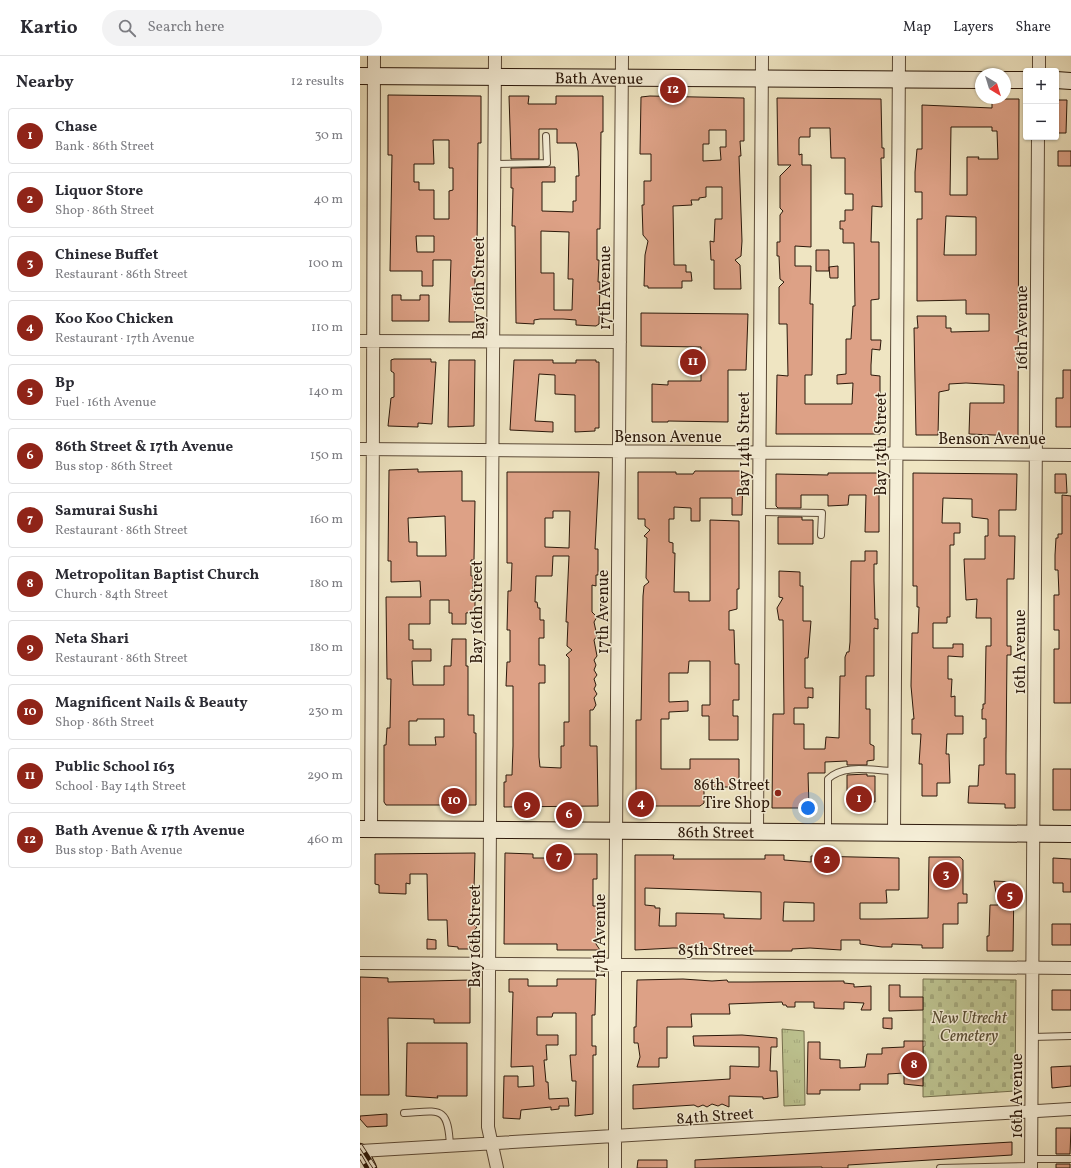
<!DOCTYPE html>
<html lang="en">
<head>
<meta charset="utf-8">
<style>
	body { margin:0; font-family:Vollkorn,serif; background:#f2f2f3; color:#2b2b33 }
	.controls { position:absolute; right:12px; top:12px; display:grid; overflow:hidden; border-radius:4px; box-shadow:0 1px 3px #0004 }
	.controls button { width:36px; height:36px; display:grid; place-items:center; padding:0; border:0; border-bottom:1px solid #e1e1e2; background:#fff; color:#2b2b33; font:20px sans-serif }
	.compass { position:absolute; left:615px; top:12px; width:36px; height:36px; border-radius:50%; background:#fff; box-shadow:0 1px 3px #0004; rotate:142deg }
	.you { position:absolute; left:448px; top:752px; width:14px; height:14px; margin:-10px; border:3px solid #fff; border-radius:50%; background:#1a73e8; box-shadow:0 0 0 6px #1a73e833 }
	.badge { display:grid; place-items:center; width:26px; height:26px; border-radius:50%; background:#8f2418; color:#fff; font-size:13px; font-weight:700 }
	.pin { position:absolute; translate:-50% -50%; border:2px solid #fff; box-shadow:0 1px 4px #0006 }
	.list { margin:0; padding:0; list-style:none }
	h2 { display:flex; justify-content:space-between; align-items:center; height:52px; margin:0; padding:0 16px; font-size:17px }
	h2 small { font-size:13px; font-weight:400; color:#7c7c81 }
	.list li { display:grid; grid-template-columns:26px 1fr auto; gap:12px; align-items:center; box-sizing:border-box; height:56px; margin:0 8px 8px; padding:0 8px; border:1px solid #e1e1e2; border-radius:4px }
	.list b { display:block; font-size:15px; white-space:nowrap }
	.list p { margin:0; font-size:13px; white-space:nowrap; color:#7c7c81 }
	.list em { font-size:13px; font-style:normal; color:#7c7c81 }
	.icon { flex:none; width:22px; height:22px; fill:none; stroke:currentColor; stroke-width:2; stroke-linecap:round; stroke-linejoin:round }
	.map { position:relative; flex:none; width:711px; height:1112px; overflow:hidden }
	header { display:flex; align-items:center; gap:24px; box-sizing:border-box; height:56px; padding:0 20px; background:#fff; border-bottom:1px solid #e1e1e2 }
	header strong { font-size:19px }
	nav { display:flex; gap:22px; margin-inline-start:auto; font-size:14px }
	.search { width:280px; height:36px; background:#f2f2f3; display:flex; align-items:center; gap:10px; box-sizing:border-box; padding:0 14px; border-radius:22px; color:#7c7c81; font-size:15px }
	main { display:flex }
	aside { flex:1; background:#fff }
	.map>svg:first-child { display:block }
	.grass { fill:url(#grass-tufts); stroke:#746e4d }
	.cemetery { fill:url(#cemetery-stones); stroke:#746e4d }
	.building { fill:#dda186; stroke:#2b180a; fill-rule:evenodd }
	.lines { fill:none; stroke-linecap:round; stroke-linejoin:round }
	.lane-casing { stroke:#5c4b38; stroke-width:8 }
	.street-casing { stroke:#5c4b38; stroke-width:14 }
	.secondary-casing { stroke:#2b180a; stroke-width:18 }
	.lane { stroke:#f5eed7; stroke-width:6 }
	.street { stroke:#f5eed7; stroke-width:12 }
	.secondary { stroke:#f5eed7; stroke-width:16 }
	.rail-casing { stroke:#2b180a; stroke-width:4.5 }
	.rail { stroke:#f5eed7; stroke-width:3; stroke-dasharray:9; stroke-linecap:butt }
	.poi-dot { fill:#8f2418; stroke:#f5eed7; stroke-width:1.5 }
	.labels { text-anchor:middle; stroke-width:3; stroke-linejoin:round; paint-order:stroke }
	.street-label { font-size:16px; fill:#2b180a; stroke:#f5eed7 }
	.poi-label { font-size:16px; fill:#2b180a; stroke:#f5eed7; text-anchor:end }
	.park-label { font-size:16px; font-style:italic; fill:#574b32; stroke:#f5eed7 }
</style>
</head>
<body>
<header>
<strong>Kartio</strong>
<div class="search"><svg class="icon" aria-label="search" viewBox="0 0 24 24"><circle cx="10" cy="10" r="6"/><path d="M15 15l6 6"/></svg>Search here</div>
<nav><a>Map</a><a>Layers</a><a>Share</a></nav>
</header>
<main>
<aside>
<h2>Nearby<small>12 results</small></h2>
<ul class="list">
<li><span class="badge">1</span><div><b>Chase</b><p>Bank · 86th Street</p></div><em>30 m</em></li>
<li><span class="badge">2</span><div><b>Liquor Store</b><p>Shop · 86th Street</p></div><em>40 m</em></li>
<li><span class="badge">3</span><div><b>Chinese Buffet</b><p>Restaurant · 86th Street</p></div><em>100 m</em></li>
<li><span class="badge">4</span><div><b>Koo Koo Chicken</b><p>Restaurant · 17th Avenue</p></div><em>110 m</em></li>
<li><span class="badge">5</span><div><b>Bp</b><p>Fuel · 16th Avenue</p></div><em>140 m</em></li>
<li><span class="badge">6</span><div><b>86th Street &amp; 17th Avenue</b><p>Bus stop · 86th Street</p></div><em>150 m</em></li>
<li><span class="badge">7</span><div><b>Samurai Sushi</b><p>Restaurant · 86th Street</p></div><em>160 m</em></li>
<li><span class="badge">8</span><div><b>Metropolitan Baptist Church</b><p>Church · 84th Street</p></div><em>180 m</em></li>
<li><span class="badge">9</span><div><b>Neta Shari</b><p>Restaurant · 86th Street</p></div><em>180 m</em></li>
<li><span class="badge">10</span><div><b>Magnificent Nails &amp; Beauty</b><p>Shop · 86th Street</p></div><em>230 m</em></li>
<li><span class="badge">11</span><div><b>Public School 163</b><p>School · Bay 14th Street</p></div><em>290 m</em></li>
<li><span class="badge">12</span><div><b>Bath Avenue &amp; 17th Avenue</b><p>Bus stop · Bath Avenue</p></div><em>460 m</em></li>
</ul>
</aside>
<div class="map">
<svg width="711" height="1112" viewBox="0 0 711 1112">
	<defs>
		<pattern id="grass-tufts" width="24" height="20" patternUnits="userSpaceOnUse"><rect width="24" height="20" fill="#bdc390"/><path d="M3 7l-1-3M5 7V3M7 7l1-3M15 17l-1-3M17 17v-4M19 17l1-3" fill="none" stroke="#a3a77b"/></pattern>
		<pattern id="cemetery-stones" width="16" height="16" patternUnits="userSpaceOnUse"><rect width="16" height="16" fill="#bdc390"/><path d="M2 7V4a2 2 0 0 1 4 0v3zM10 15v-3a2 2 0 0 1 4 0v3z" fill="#a3a77b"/></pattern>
	</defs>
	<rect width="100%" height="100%" fill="#efe5c2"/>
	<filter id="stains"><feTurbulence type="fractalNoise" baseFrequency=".005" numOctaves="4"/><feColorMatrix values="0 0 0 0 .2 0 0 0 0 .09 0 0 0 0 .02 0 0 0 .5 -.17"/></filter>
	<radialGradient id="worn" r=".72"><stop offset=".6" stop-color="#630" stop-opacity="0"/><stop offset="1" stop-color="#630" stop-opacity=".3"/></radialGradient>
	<path class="grass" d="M422,973L444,975L445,1049L424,1050Z"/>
	<path class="cemetery" d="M563,923L656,924L655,1035L563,1041V991L565,990V985H563Z"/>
	<path class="building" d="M28,39L121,40V87H118L117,192L115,216V266H89L91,204H73V230H62V215H30L32,99H28ZM73,84H89V112H93V134L89,135V163H74V134H59V126H54V108H74ZM56,180H74V196H57Z
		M149,40H169L168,48H196V40H243V76H241L240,173H237V204H239L238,226H240L239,268L236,270L216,269V264L203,263H180L174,264V268L156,267L155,170H152L153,132H151V112L195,111V126H182V155L213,156V145H216V120H219L218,95L216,87H197V73H179V103H151ZM181,175L209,176L208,223H213L212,254H194V217H181Z
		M290,40L384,42V85H380L381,100H379L382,185L381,200L375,204L380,209L381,233H354V204H351L350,185L354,186L355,163H362V131H346V141L339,142V144H331L332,149L313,150L314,209H326V216H331L332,225H322V232H288V230H284L285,199L288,185L283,179L282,149H284V125H291V98H280L281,41ZM349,74H366V91H360L361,104L343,105V88H349Z
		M417,42L521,43L522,92H524V102H521L522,151L512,150L511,186H519V243L511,244V284H521L520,294L512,293L511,309V319L520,320V378H416L417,319L428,320L427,268H419V231L424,226L420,223L419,200H417V186H420V159L423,155L420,152V120L431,109H418ZM450,72H470L471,102H485V138H493V154H485V165H480V173H483V187H494L495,250H493L491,283H486V318L477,319V328L493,327L492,348H445V319H452L453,248H450L451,210H435V190L451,191V109H442V98L439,99V83L440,81H450Z
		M632,43H659L658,380L609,378L610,347H644V329L606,327L589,328V334L579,336L578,379H556L554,272H558L557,260H586V272H591V276L629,275V258H606V244L557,245V163H562V136H555V116L557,93H562V49L632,52ZM591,71H632V75H637L638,103H618L619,101H607V139H590ZM586,160L616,161V199H584Z
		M698,44H707L706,77H698Z
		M698,95H711V110H698Z
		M456,194H469V215H456Z
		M478,210V222H470L469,211Z
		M32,239H41V244H60V239H69V265H32Z
		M281,257L388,258L386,314H368V366L308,365V366H292V328L308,329V325H341V291L281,290Z
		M34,303H71V306H76L72,368L58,367V371L28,370L31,342L34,341V317L31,315V304Z
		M89,304H115L114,370L88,371Z
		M154,304H193V307H216V304H236V306H239V372H235V375L215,376V339L195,338V319L179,318L175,365L193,366V376L150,374Z
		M703,314H711V371H696V342H703Z
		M58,413V416L102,415V445H115L114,504H111V520H113V541H115V556L106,557V568H92V557H89V544H70V568H49V584H53V593H71V605H52L53,629H84V610H91L92,583H106V610H108V659H114V677H116V749H26L24,746V689H26L27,672H30L31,623H27L26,541H61L60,525L31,526V505H28L29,414ZM85,460L86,500H57V486H49L48,462ZM57,663H84V681H75L76,689H49V665H57Z
		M335,415H383L382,459H372V442H340V465H331V452L314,451V463H309V486L313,487V497H315L314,536H329V545H350V464L379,465V533H377V553L369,555V574H374L375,608H379V644H373V660H378V684H349V660H342V649H350V605H329L328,617H309V646L328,645V655L309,656V663H301V713H330V703H379V731H344V747L340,750H276V664H281L283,540L284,530L289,526L286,522L287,482L284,480L290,474L285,470V463H278V416H316V418H333Z
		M147,416H239L235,493H238V519H236V530L232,529V556L237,561L234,566L237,580L234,584L237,600L234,604L236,609L234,614L237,619L234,623L236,629L234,633L237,638L234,642L236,649L233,654H230V690H237L238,750L144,751V726H146V719H152L153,690V630H146L147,606H150V574H147L148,535H151L152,507H147ZM193,455H210L209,492L185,491V462H193ZM193,500H209L206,566H208L207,590L212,594L206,599L209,602V666H204V690H201V712L180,711L179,701V627H185V609H179V582H184V564H180V552H178L177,546H175L176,520H192Z
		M468,417H519V476H505L506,439H489L488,449L468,450V439H441V452H418L416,450V418L468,419Z
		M553,417L657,418L656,454H639V480H655L654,523H647V590H651V599H647L646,699V718H655V752H645V748L608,747L609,730H618L619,709H624V682H626V663H622V653H623V648H625L626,590H631V562H616L617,543L606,544L604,503H625V480H628V463L612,461V443L583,442L582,467H600V477H594V489H590V561H587V567H573V592H593V588H603V601L588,600V623H592L591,641L595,640V660H603V678H587L586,698H589L590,727H577V740H562V708H559L561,678H552V663H554L551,630L552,577H558L559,551H557V530H553Z
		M695,418H706L707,437H695Z
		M702,439L711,440V647H694V593H699V574H694V539H699L698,514H695V499L696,482H698V478H702Z
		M418,461H442V464H453V488H418Z
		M505,495H517V508H514V525L515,563H518V573L514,572V620H506V653H510V688L514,690V704L507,705V709H487V705L465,706V717H448L449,752H412L413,658H424L423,564H419L417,552L423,542L419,541V515L440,516V530H443V565H451L448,602H445V632H453V642L448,641V652H434V668H444V693H465L466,681L479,682L480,620H485V601L487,596H489L490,586L491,505H505Z
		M693,713H711V754H693Z
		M507,718V720H515V746H487V719Z
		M115,797L113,868L117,871L112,877L116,879V893H98V891L88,890L87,864H68L67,818H50V828L46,827V838L19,837V829L15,828V798Z
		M145,797L173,798V802H194V798H237V823H233V850H237L236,888L240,894H197V888H144Z
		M275,799H314L313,803H405V799H424V804L451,806V800L539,802V834H526L527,847H500V863H520L568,862L569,801H600L603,804V838H607V847H598V868H583V892H562V889L532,888V891H522L500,888V884H481V894L450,892L432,893V895H393V893L313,892L275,894ZM285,832L401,836V863L364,862V858L316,857V870H299L300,852H295V850L285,849ZM424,846L454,847V865H423Z
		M693,802L711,803V836H703V827H693Z
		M634,825L654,826L653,895H627V880H629L630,849H638Z
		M692,868H711V889H692Z
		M67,883L76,884V893H67Z
		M0,921L28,922V926L110,924V967H74V963L28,962L29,1039H0Z
		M149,923H168V930H197V923H236L235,959H232V990H236V999H233V1058L215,1060L216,1025H212L210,999H216V957H193L192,961H177V979H198V989H186L187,1004H184L186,1026H188L189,1043L208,1042L209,1050H199V1053L191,1054V1051L161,1054L160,1063L143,1062L144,1020H158V1031L174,1030L173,1010L151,1011L153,936H149Z
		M323,923L352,925L367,924L368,926H389L484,925V927L494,928V931L511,930V954H501L504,947L484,946V953L454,952V946H435V951H427L426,949H423L422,946L369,948L370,958H331L332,971H307V1002H299V1011H277L280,1001L278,987H274V971H276L277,924Z
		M529,929H540V941H563V954L529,955Z
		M692,934H711V954H692Z
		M523,962H532V973L523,972Z
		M382,979L417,982V991H411L410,1015H417L418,1041L403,1043V1041L369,1040V1051L362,1048L358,1050L352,1048L347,1051L343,1049L338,1051L334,1049L273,1053V1029L370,1023V1010L399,1011V991L334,990L333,980Z
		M544,985H563V1030L544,1028V1017L528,1018V1028H500V1034H460V1038H447L448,986H460V1003L480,1004V1012L505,1011L507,998H522V992L544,991Z
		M47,987H107V1040H77L78,1042L46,1040Z
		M711,1010V1030L692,1032L691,1011Z
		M27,1058V1070L7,1071L0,1063V1060Z
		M696,1072H711L710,1098H696Z
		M652,1086V1099L488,1109V1112H462V1111L335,1112V1104Z
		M278,1104H307V1112H277Z
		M696,1108H710V1112H696Z"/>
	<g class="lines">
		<g class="lane-casing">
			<path id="lane" d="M135,108L187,107L186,80
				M399,456L462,457L461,479
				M468,776V723C484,707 514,715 534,715
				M672,981L711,980
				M44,1057C80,1055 88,1049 90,1090
				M671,1103H711
				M580,1112L671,1110"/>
		</g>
		<g class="street-casing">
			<path id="street" d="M135,0L128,1071L137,1112
				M679,15V0
				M0,285L260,286
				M0,393L711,399
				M11,773C12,515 14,258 14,0
				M397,775L402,0
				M534,776L539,0
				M0,907L711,912
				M0,1095L711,1053
				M255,1112V908L262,0
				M671,1112L678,81"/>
		</g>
		<g class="secondary-casing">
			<g id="secondary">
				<path id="s1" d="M0,20L621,24"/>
				<path d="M645,24H666"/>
				<path d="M696,24L711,25"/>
				<path id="s2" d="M0,773L711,778"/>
				<path d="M0,1096L8,1112"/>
			</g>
		</g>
		<use href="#lane" class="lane"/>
		<use href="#street" class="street"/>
		<use href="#secondary" class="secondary"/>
		<g class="rail-casing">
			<path id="rail" d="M0,1089L15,1112
				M0,1100L7,1112"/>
		</g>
		<use href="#rail" class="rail"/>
	</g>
	<circle class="poi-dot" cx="418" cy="737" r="4"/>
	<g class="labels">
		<g class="street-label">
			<text dy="6" stroke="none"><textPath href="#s1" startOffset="239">Bath Avenue</textPath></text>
			<text transform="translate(118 232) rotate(-90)" y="6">Bay 16th Street</text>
			<text transform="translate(244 232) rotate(-90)" y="6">17th Avenue</text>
			<text transform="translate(661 272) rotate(-90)" y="6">16th Avenue</text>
			<text x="308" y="386">Benson Avenue</text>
			<text x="632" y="388">Benson Avenue</text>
			<text transform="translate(383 388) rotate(-90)" y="6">Bay 14th Street</text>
			<text transform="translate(520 388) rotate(-90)" y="6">Bay 13th Street</text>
			<text transform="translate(116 556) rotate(-90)" y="6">Bay 16th Street</text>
			<text transform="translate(242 556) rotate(-90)" y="6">17th Avenue</text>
			<text transform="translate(659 596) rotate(-90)" y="6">16th Avenue</text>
			<text dy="6" stroke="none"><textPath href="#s2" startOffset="356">86th Street</textPath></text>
			<text transform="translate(114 880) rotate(-90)" y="6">Bay 16th Street</text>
			<text transform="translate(239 880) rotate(-90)" y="6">17th Avenue</text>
			<text x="356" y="899">85th Street</text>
			<text transform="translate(656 1040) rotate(-90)" y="6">16th Avenue</text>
			<text transform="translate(355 1059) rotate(-4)" y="6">84th Street</text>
		</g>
		<g class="poi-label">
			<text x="410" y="734">86th Street<tspan x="410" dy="18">Tire Shop</tspan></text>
		</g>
		<g class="park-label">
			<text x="609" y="967">New Utrecht<tspan x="609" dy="18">Cemetery</tspan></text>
		</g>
	</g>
	<rect width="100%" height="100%" filter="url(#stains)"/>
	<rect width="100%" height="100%" fill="url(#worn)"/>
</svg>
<div class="controls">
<button>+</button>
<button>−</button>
</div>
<svg class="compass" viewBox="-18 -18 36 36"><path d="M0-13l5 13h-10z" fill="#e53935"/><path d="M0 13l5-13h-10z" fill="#7c7c81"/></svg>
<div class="you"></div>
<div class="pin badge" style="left:499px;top:743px">1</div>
<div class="pin badge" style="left:467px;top:804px">2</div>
<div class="pin badge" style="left:586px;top:819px">3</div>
<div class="pin badge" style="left:281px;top:748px">4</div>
<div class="pin badge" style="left:650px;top:840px">5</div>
<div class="pin badge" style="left:209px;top:759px">6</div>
<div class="pin badge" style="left:199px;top:801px">7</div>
<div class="pin badge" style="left:554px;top:1009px">8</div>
<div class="pin badge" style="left:167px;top:749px">9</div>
<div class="pin badge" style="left:94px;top:745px">10</div>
<div class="pin badge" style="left:333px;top:306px">11</div>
<div class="pin badge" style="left:313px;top:34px">12</div>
</div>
</main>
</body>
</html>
